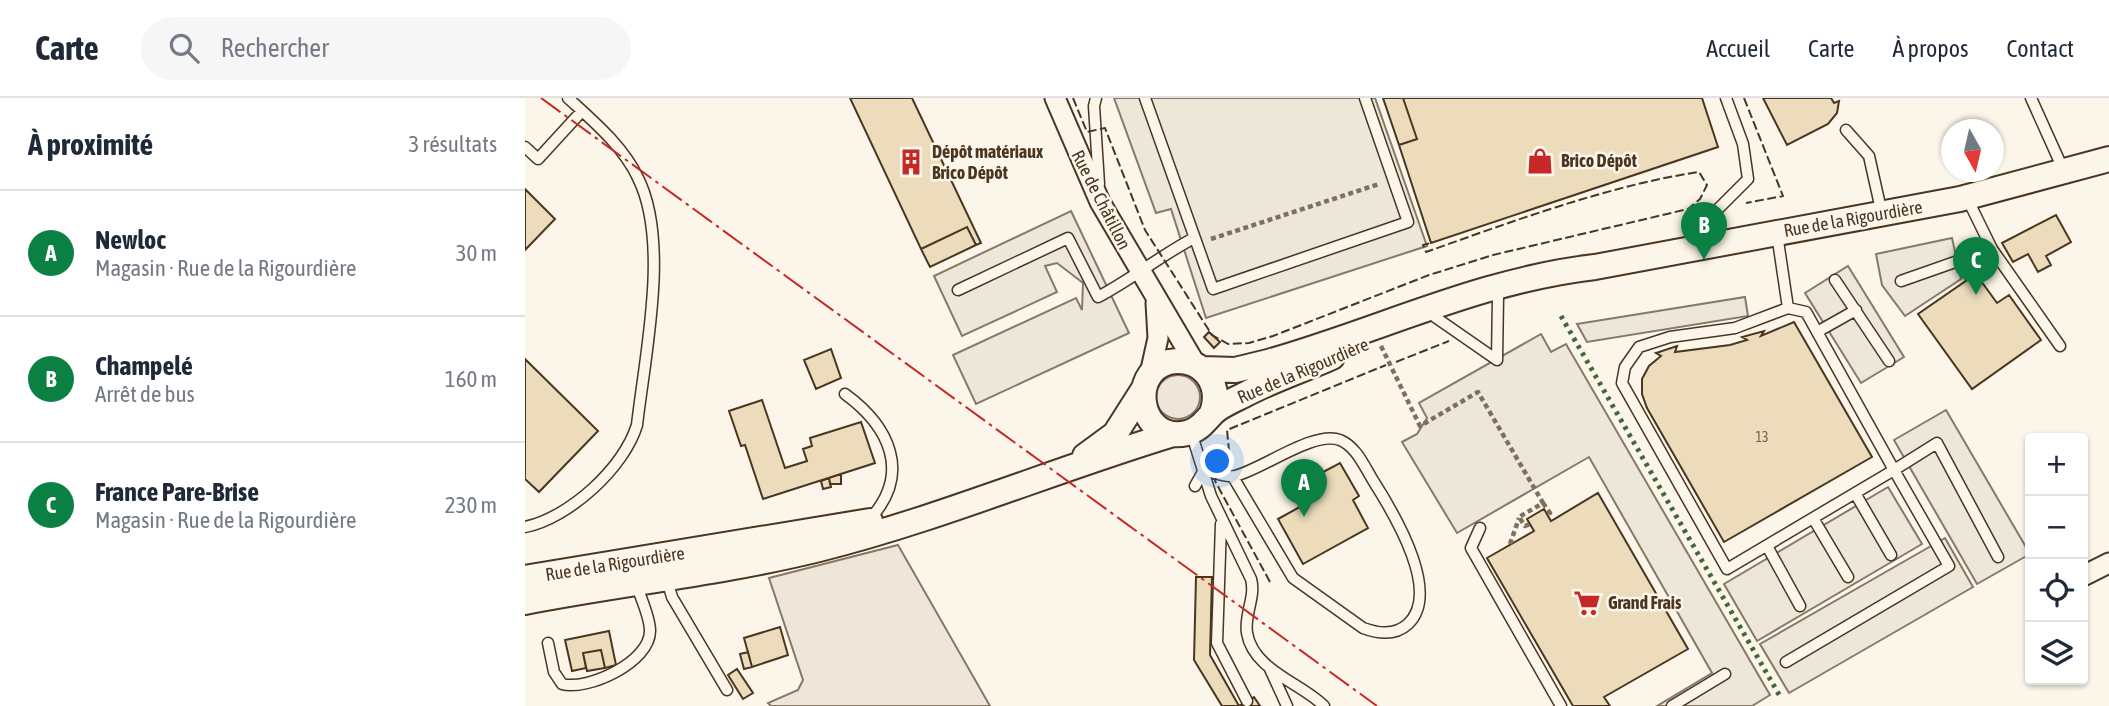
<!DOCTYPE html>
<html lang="fr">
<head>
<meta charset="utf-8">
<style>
	body { margin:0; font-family:"Asap Condensed",sans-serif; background:#f6f6f7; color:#1f2937 }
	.controls { position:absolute; right:21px; bottom:21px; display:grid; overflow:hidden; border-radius:7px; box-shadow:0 2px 5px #0004 }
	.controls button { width:63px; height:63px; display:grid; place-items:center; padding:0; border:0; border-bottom:2px solid #e0e1e3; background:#fff; color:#1f2937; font:35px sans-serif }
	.compass { position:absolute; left:1416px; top:21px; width:63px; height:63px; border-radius:50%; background:#fff; box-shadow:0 2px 5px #0004; rotate:172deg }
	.you { position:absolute; left:693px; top:364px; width:24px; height:24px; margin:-18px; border:5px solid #fff; border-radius:50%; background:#1a73e8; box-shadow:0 0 0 10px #1a73e833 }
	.badge { display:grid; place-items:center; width:46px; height:46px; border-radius:50%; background:#0b8043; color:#fff; font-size:23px; font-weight:700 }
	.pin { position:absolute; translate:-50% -58px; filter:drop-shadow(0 2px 4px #0008) }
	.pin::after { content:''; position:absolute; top:37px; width:24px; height:21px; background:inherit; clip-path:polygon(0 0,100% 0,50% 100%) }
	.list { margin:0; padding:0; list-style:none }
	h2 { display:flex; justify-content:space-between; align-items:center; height:91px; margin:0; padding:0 28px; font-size:30px }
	h2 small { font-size:23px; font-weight:400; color:#747a83 }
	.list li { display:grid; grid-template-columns:46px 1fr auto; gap:21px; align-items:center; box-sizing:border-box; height:126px; padding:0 28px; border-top:2px solid #e0e1e3 }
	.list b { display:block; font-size:26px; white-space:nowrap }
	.list p { margin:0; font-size:23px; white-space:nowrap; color:#747a83 }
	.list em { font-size:23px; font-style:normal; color:#747a83 }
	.icon { flex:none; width:38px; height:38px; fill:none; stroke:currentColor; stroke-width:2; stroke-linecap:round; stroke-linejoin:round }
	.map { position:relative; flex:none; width:1584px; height:608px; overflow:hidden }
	header { display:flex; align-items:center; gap:42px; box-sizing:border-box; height:98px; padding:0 35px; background:#fff; border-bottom:2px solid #e0e1e3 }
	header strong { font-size:33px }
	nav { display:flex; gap:38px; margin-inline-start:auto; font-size:24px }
	.search { width:490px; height:63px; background:#f6f6f7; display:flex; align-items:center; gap:18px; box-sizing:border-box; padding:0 24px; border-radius:38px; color:#747a83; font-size:26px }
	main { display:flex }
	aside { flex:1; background:#fff }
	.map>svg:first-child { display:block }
	.green { fill:#ede6d9; stroke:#887966; stroke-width:2 }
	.parking { fill:#ede7d9; stroke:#887966; stroke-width:2 }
	.building { fill:#ecdcbc; stroke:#4a3520; stroke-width:2 }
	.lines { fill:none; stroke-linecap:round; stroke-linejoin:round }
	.service-casing { stroke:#4a3520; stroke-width:13 }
	.minor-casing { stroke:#4a3520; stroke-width:23 }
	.tertiary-casing { stroke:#4a3520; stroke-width:28 }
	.path { stroke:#7f6f5c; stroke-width:4.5; stroke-dasharray:5 3.5; stroke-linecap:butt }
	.service { stroke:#fbf6e9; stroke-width:10 }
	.minor { stroke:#fbf6e9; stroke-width:19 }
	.tertiary { stroke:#fbf6e9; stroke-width:24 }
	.hedge { stroke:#436837; stroke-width:5; stroke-dasharray:3.5 5; stroke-linecap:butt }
	.fence { stroke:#4a3520; stroke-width:2; stroke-dasharray:9 3.5; stroke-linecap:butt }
	.power { stroke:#c62828; stroke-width:2; stroke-dasharray:24 5 3.5 5; stroke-linecap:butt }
	.labels { text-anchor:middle; stroke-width:5; stroke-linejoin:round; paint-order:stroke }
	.number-label { font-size:14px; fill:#725f47 }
	.poi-label { font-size:18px; font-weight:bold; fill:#4a3520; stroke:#fbf6e9; text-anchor:start }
	.street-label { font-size:18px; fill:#4a3520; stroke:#fbf6e9 }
</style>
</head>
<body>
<header>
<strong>Carte</strong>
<div class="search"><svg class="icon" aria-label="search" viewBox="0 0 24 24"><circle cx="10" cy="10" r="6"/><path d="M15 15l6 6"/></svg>Rechercher</div>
<nav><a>Accueil</a><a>Carte</a><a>À propos</a><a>Contact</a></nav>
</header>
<main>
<aside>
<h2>À proximité<small>3 résultats</small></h2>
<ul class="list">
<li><span class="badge">A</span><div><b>Newloc</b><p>Magasin · Rue de la Rigourdière</p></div><em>30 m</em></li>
<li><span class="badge">B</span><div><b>Champelé</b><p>Arrêt de bus</p></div><em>160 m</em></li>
<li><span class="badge">C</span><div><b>France Pare-Brise</b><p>Magasin · Rue de la Rigourdière</p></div><em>230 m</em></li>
</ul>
</aside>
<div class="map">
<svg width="1584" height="608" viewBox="0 0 1584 608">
	<rect width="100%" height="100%" fill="#fbf6e9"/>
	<path class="green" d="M631 299a22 22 0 1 1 44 0a22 22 0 1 1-44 0Z
		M373,447L465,608H246L243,605L273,592L278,582L244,480Z"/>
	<path class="parking" d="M589,0H850L902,148L681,220L646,111L631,115Z
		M546,113L604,235L451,306L428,257L551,200L557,212L558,185L532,165L520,168L532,194L437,238L409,178Z
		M1427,140L1436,181L1380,218L1357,187L1351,156Z
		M1323,168L1379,259L1336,285L1280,195Z
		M1220,199L1223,218L1062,244L1052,226Z
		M1016,236L1026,254L1041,246L1245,597L1227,608H1132L1187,575L1064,359L932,435L877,344L892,336L902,320L894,305Z
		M1421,312L1505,456L1452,486L1369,342Z
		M1363,389L1397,446L1232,543L1199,486Z
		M1420,440L1448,489L1264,595L1235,546Z"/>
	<path class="building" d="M325,0H387L456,145L451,147L442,129L396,151Z
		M858,0H878L892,41L874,47Z
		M878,0H1177L1193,49L906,145L874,47L892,41Z
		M1238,0H1306L1309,5L1314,3L1312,15L1303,26L1262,47Z
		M0,91L30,121L0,152Z
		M1531,117L1546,144L1521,158L1526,167L1513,174L1503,156L1488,164L1477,145Z
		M442,129L451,147L405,169L396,151Z
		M1451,176L1472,205L1484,197L1516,242L1447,291L1393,216Z
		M1269,224L1347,359L1199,444L1122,310L1117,296V281L1124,268L1136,258L1131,255L1152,248L1150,254L1205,247L1222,242L1217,239L1239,233L1236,238Z
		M684,234L695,244L689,250L679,239Z
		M306,251L316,280L291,291L279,262Z
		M0,261L73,333L14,394L0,381Z
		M237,302L260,370L282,363L278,351L287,348L285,340L336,324L350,365L238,401L220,347L216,348L204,313Z
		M815,365L834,398L828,402L843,430L778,466L753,421L791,400L781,383Z
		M316,376V386H305L304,380Z
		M304,380L306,389L298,391L296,383Z
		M1073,395L1163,551L1079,599L1085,608H1048L962,460L1009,433L1002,421L1019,411L1026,423Z
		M671,479H687L685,557L714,608H697L669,562Z
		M255,529L263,557L227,569L219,540Z
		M84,533L91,567L80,570L76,552L58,555L61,570L47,573L40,542Z
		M76,552L80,570L62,573L58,555Z
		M223,554L227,569L219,571L215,556Z
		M212,571L228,595L218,601L203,577Z
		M729,599L735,608H714L722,603Z"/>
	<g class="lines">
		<g class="service-casing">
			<path id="service" d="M571,0L569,8L574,86
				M620,0L688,191L883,124L840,0
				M1506,0L1538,71
				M1321,32L1344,58L1357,116
				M0,49L13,61L57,13
				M1252,136L1263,210L1210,230L1145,239L1114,249L1100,269L1097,285L1202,471L1369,372L1281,214L1263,210
				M1164,148L1180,124L1223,81L1218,46L1201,0
				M1467,151L1535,248
				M1310,182L1364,263
				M1376,183L1467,151L1442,100
				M433,192L543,140L573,199C607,181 635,158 669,140
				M910,219L972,262
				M1292,234L1331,212
				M972,262L973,198
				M320,296C364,328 387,375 345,421
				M666,334L686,398L726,481C731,499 719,516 722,535C728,572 776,585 799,608
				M670,388L679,372C688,374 702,380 710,378C738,371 789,332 815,342C832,349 840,370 849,384C868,414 917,494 883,526C870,538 854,536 838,530L768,480L708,379
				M1330,395L1366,457
				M1288,420L1323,479
				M696,426L692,545L722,603
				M0,429C44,420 99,370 112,327C120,256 145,144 113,80C98,48 68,23 43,0
				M955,430L946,450L1036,608
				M1242,448L1275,508
				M142,482L147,499L202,592
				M23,545L29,574L37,586C63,593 125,564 125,533C125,518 115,499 111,485
				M1261,564L1424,468L1369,372L1412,345L1473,459
				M745,571L762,608
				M1147,608L1200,576"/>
		</g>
		<g class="minor-casing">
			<path id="minor" d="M530,0L575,104L671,267
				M625,276L633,240L631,205
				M1558,478L1584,465"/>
		</g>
		<g class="tertiary-casing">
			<path id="tertiary" d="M678,271L710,272L743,264C853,233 955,182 1070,169L1435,101L1584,61
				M687,315C692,301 691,287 681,275C674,267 663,263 653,263C601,264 611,347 662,335C674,332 679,324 687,316C694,308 709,302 719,297C747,282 778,272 807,259
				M560,358L590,336L618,292
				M0,480L345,423
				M0,504C98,485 197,475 294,451C414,421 529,372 648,336"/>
		</g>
		<path class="path" d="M686,141L854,86
			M856,248L895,328L953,294L1018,405L994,419L1000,428L1005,426
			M1018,405L1025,415L1022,416
			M985,446L994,420"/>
		<use href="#service" class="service"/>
		<use href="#minor" class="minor"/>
		<use href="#tertiary" class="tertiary"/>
		<path class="hedge" d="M1036,218L1256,600"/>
		<path class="fence" d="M548,0L562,34L580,30L620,132L687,237L703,246L724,245L748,238L904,177L968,157L1163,111L1175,101L1182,87L1174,74C1085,87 986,124 901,154L898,147L906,145
			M1219,0L1258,98L1221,105
			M871,264L924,243
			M745,484L690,383L697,355L704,353L702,332L861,267"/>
		<path class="power" d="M16,0L852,608"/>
	</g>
	<defs>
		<g id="shop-bare" transform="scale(2.1)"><path d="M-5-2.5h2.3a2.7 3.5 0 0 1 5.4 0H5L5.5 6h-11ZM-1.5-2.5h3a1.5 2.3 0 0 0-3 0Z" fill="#c62828" stroke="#fbf6e9" stroke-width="2.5" paint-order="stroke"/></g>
		<g id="building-bare" transform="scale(2.1)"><path d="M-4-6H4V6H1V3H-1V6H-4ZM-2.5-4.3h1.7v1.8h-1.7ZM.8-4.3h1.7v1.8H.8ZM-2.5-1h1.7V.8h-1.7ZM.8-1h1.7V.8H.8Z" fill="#c62828" stroke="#fbf6e9" stroke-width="2.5" paint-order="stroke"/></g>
		<g id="supermarket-bare" transform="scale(2.1)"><path d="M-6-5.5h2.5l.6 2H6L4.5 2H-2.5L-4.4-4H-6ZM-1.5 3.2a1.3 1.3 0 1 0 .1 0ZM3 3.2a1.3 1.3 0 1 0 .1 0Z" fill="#c62828" stroke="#fbf6e9" stroke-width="2.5" paint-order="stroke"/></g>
	</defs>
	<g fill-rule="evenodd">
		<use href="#shop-bare" x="1015" y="63"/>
		<use href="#building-bare" x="386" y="64"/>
		<use href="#supermarket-bare" x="1062" y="505"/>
	</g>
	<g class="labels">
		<g class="number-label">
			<text x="1237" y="344">13</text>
		</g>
		<g class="poi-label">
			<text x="407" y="60">Dépôt matériaux<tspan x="407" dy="21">Brico Dépôt</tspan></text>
			<text x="1036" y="69">Brico Dépôt</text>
			<text x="1083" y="511">Grand Frais</text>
		</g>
		<g class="street-label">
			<text transform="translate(576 102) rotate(63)" y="6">Rue de Châtillon</text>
			<text transform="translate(1328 121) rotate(-10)" y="6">Rue de la Rigourdière</text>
			<text transform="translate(778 273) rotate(-23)" y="6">Rue de la Rigourdière</text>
			<text transform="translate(90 466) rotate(-9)" y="6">Rue de la Rigourdière</text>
		</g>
	</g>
</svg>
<div class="controls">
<button>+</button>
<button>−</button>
<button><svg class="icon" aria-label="locate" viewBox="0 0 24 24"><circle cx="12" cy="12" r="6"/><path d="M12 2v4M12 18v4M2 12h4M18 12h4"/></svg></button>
<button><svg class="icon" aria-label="layers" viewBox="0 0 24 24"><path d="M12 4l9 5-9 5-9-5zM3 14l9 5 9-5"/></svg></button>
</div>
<svg class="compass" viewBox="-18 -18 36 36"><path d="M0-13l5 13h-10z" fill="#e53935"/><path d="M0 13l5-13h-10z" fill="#747a83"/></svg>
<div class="you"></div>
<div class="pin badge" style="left:779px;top:419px">A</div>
<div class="pin badge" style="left:1179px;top:162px">B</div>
<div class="pin badge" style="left:1451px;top:197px">C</div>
</div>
</main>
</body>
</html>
